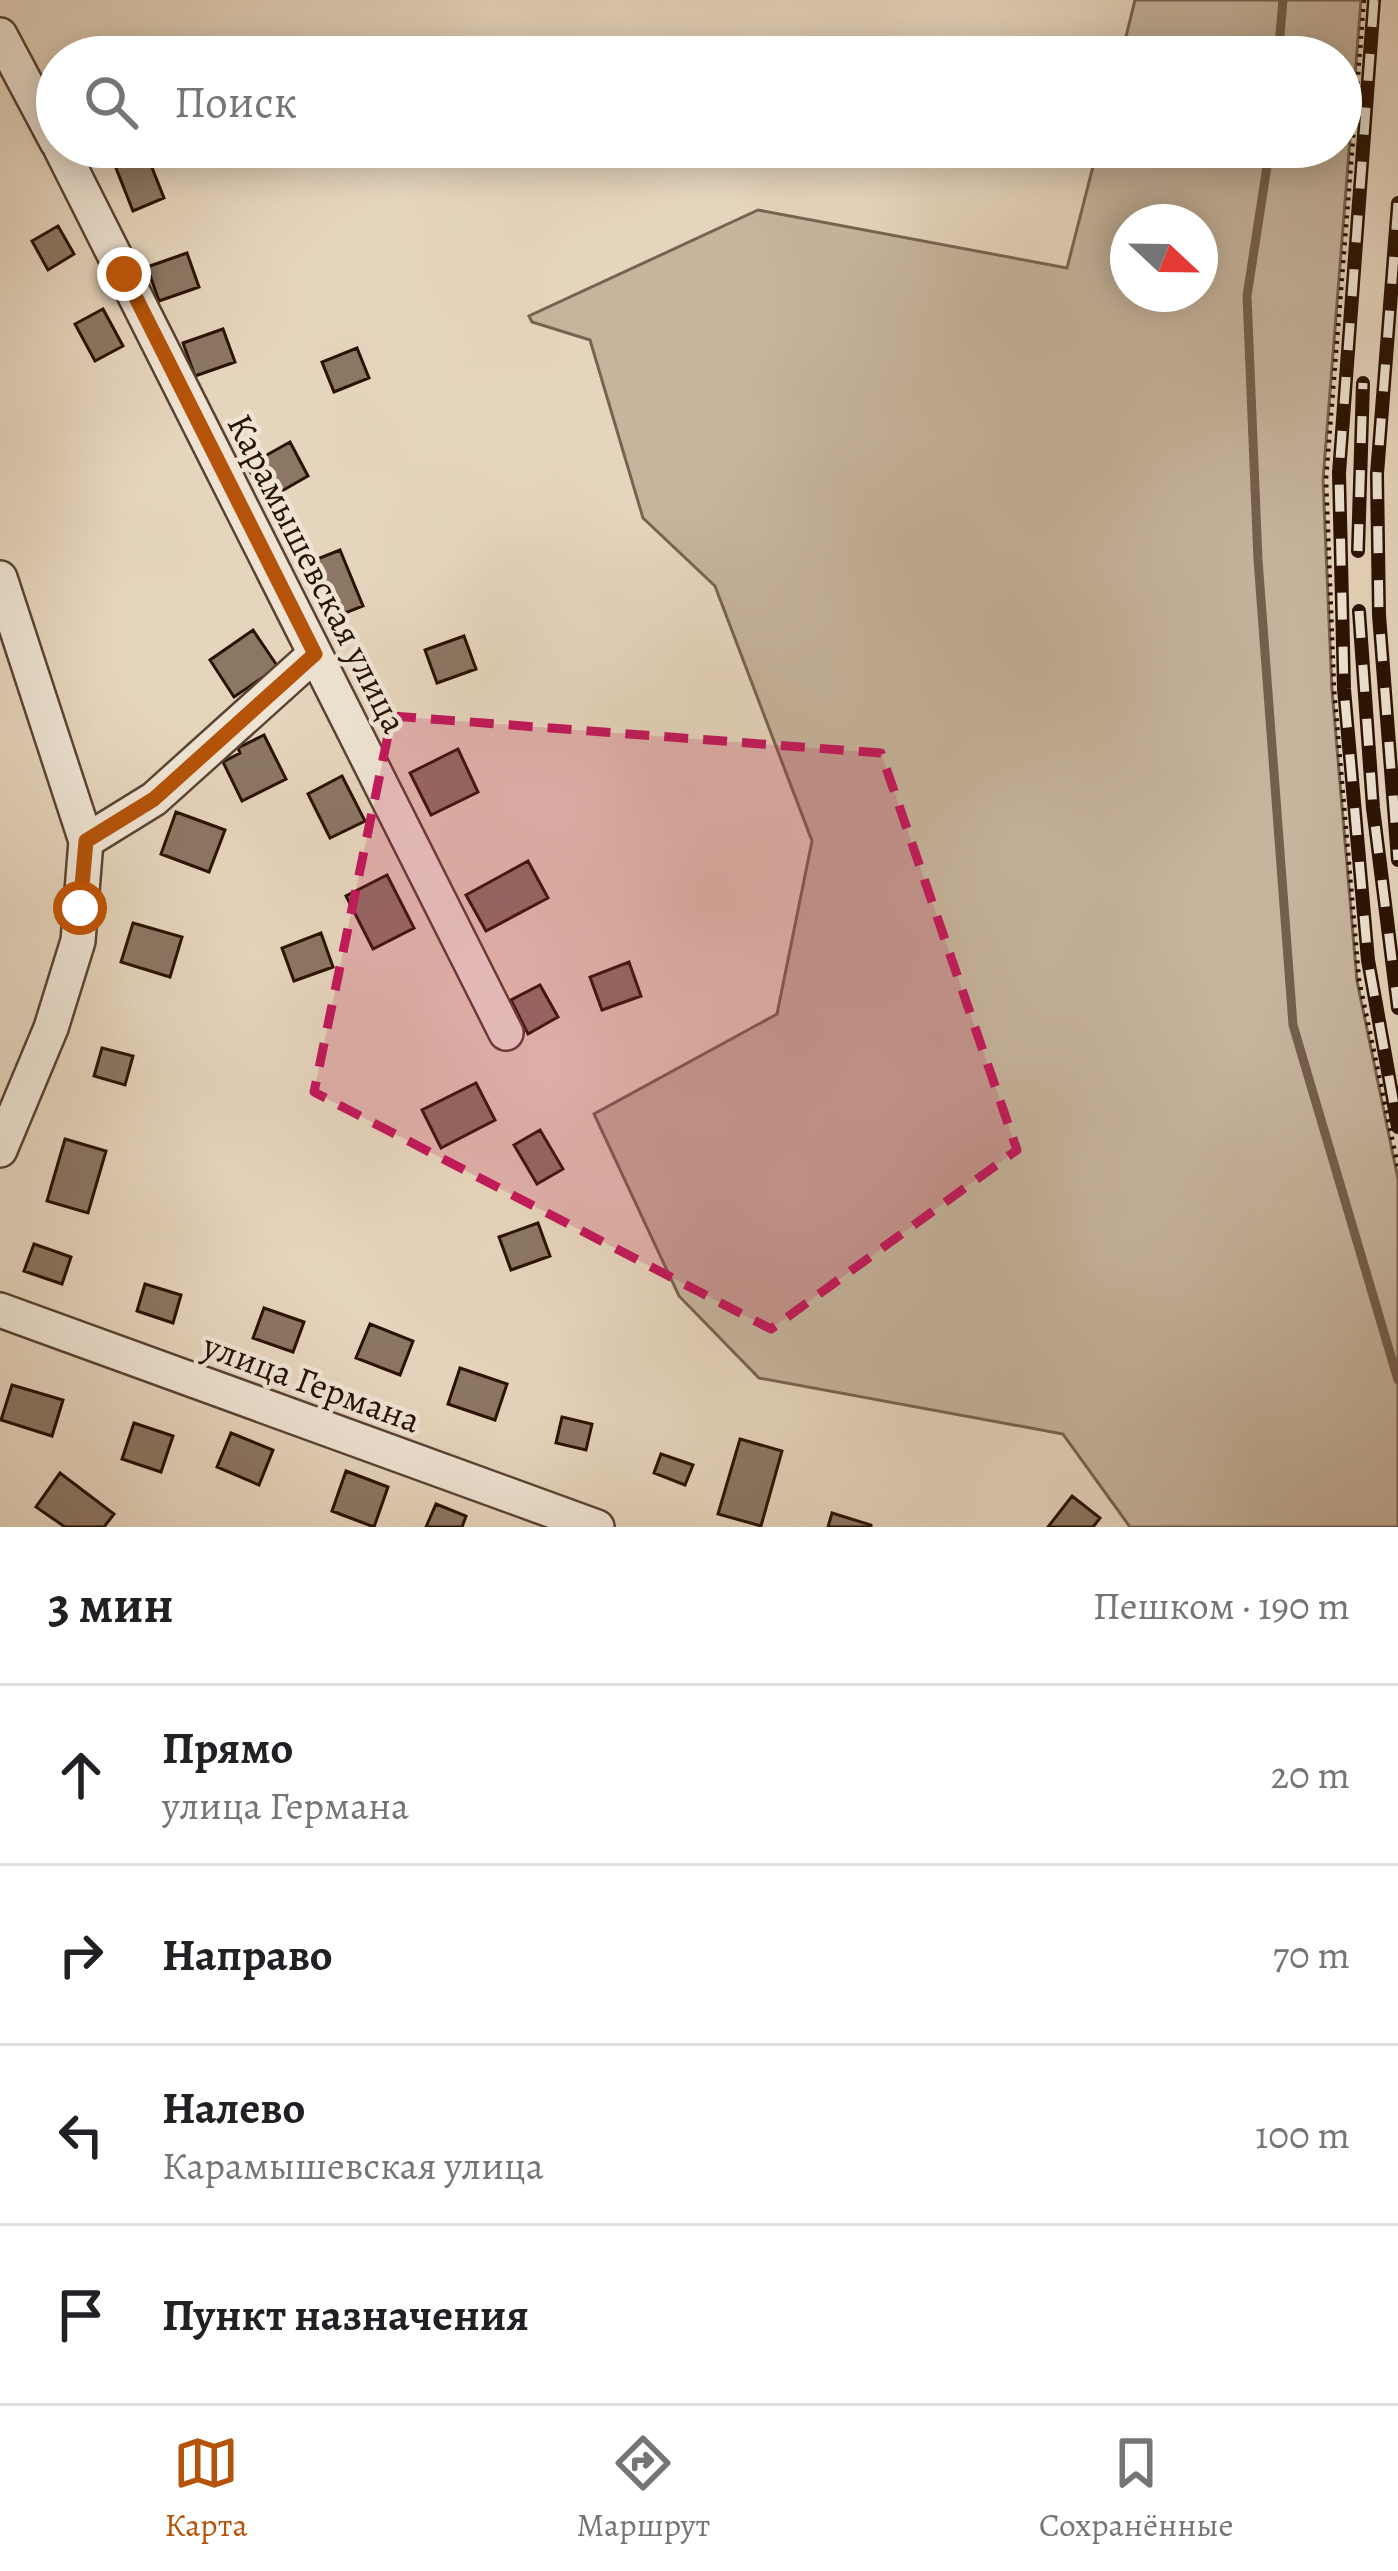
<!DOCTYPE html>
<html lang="ru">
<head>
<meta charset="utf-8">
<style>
	body { margin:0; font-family:Alegreya,serif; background:#f2f2f2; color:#202124 }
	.compass { position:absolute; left:1110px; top:204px; width:108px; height:108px; border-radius:50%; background:#fff; box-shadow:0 6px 30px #0003; rotate:112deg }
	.stop { position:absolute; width:36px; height:36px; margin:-27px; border:9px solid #b45309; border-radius:50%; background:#fff }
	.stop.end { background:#b45309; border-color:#fff; box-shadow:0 3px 12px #0008 }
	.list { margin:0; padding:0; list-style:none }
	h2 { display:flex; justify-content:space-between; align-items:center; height:156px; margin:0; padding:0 48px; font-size:51px }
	h2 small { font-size:39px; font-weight:400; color:#757577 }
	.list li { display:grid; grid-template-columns:78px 1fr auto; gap:36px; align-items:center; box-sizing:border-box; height:180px; padding:0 48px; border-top:3px solid #e0e0e0 }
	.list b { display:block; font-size:45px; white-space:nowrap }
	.list p { margin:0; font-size:39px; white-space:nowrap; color:#757577 }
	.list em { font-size:39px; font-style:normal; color:#757577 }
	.icon { flex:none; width:66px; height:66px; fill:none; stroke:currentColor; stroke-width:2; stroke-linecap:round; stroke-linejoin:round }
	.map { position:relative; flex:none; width:1398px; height:1527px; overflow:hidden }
	.search { position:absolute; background:#fff; box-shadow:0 6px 30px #0003; left:36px; right:36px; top:36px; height:132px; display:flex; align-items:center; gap:30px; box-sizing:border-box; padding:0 42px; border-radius:66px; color:#757577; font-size:45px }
	.sheet { height:876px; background:#fff }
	nav { display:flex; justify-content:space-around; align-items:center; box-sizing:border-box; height:168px; border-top:3px solid #e0e0e0; background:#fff; font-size:33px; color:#757577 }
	nav a { display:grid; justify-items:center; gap:6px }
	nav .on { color:#b45309 }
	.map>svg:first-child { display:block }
	.green { fill:#c6b49d; stroke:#786350; stroke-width:3; fill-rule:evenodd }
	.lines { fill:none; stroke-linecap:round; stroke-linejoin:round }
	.stream { stroke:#745f4d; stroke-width:9 }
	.building { fill:#8c7764; stroke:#2a1203; stroke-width:3 }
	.minor-casing { stroke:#594332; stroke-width:38 }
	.path { stroke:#2a1203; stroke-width:4.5; stroke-dasharray:3 6; stroke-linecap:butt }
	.minor { stroke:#efe4d4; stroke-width:33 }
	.rail-casing { stroke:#2a1203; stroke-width:14 }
	.rail { stroke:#efe4d4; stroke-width:9; stroke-dasharray:27; stroke-linecap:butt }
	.route { stroke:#b45309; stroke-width:15 }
	.marked { fill:#c2185b; fill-opacity:0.2; stroke:#c2185b; stroke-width:9; stroke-dasharray:24 15; stroke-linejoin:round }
	.labels { text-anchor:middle; stroke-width:9; stroke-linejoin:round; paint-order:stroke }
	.street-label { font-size:36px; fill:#2a1203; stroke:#efe4d4 }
</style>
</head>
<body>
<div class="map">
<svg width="1398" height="1527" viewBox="0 0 1398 1527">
	<rect width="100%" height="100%" fill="#e6d5bd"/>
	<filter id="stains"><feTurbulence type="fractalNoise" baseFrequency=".00167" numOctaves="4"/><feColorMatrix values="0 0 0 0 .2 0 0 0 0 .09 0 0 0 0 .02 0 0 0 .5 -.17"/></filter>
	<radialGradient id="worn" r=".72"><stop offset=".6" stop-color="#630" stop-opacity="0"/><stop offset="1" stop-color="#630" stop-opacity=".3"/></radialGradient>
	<path class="green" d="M1135,0H1361L1323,480L1332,690L1357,981L1398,1179V1527H1130L1063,1434L759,1378L679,1296L594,1114L777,1014L812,841L715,586L643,518L590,340L532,322L529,316L758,210L1067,268L1098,147H1341V57H1121ZM1128,222H1200V294H1128Z"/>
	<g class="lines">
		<path class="stream" d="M1278,57L1283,0
			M1270,147L1247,296L1258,560L1293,1025L1398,1380"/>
	</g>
	<path class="building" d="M145,150L164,198L133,211L114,163Z
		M58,226L74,254L48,270L32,241Z
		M187,253L199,287L159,301L147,267Z
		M103,309L123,346L95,361L75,324Z
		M223,329L235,362L195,376L183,343Z
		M357,348L369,378L334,392L322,362Z
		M290,442L308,476L266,500L247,466Z
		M340,550L363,606L325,621L302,565Z
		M253,630L278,667L234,697L210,660Z
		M464,636L476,669L437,683L425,650Z
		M264,735L286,779L242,801L223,762L240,753L238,748Z
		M458,749L478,792L431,815L410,773Z
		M342,776L365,821L330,838L308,794Z
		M176,812L225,830L209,872L161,854Z
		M528,861L548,898L486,931L466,895Z
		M387,875L414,928L373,949L346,896Z
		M133,923L182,937L170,977L121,962Z
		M321,933L333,967L294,981L282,948Z
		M629,962L641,996L602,1010L590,977Z
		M540,985L558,1017L528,1034L511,1000Z
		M102,1048L133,1056L125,1085L94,1076Z
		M476,1083L495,1120L441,1148L422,1110Z
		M540,1130L563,1169L537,1184L514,1145Z
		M65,1139L106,1151L88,1213L47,1201Z
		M538,1223L550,1256L511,1270L499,1237Z
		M34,1244L71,1257L62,1284L24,1271Z
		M145,1284L181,1295L173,1323L137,1311Z
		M264,1308L304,1322L293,1352L253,1338Z
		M370,1324L413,1341L400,1375L356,1358Z
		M460,1368L507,1384L495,1420L448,1404Z
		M12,1385L63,1400L52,1436L1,1420Z
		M562,1417L592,1424L586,1450L556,1443Z
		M134,1423L173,1436L161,1472L122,1459Z
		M231,1433L273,1450L259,1485L217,1467Z
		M740,1439L782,1451L761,1526L718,1514Z
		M661,1454L693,1465L685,1485L654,1473Z
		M346,1471L388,1487L374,1527L332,1511Z
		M60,1473L114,1514L104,1527H65L36,1507Z
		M1072,1496L1100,1518L1093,1527H1048Z
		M436,1504L466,1516L462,1527H426Z
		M832,1513L871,1525V1527H828Z"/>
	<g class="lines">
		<g class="minor-casing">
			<path id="minor" d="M0,35L57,142
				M60,147L506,1033
				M0,578L86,841L78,941L51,1028L0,1150
				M86,841L154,799L315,654
				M0,1310L597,1527"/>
		</g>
		<path class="path" d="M1364,0L1326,479L1334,689L1359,980L1398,1167"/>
		<use href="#minor" class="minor"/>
		<g class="rail-casing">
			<path id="rail" d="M1374,0L1339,473L1344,689L1368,960L1398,1127
				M1398,203L1377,474L1379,615L1398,860
				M1358,551L1363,383
				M1359,611L1373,808L1398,1008"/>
		</g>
		<use href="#rail" class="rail"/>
	</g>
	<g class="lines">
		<path class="route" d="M80,908L86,841L154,799L315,654L124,274"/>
	</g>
	<path class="marked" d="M392,716L881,753L1017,1150L771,1329L314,1092Z"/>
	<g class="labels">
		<g class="street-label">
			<text transform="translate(318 573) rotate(63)" y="13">Карамышевская улица</text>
			<text transform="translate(312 1382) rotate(20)" y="13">улица Германа</text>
		</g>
	</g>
	<rect width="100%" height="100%" filter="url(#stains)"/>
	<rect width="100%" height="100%" fill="url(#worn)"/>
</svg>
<svg class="compass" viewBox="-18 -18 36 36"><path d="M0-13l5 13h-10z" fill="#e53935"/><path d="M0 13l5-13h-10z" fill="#757577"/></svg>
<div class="stop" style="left:80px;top:908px"></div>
<div class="stop end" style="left:124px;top:274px"></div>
<div class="search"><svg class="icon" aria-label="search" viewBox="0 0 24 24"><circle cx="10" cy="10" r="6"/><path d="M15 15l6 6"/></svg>Поиск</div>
</div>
<section class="sheet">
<h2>3 мин<small>Пешком · 190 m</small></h2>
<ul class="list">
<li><svg class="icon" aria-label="ahead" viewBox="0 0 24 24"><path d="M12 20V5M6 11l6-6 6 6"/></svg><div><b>Прямо</b><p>улица Германа</p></div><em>20 m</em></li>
<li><svg class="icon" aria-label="right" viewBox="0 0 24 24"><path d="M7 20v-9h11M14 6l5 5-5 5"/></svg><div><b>Направо</b></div><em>70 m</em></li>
<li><svg class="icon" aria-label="left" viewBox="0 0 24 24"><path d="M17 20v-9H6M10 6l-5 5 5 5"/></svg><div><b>Налево</b><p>Карамышевская улица</p></div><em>100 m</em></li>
<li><svg class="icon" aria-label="arrive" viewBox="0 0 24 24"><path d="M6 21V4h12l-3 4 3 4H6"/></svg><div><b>Пункт назначения</b></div></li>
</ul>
</section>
<nav>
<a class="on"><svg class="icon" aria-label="map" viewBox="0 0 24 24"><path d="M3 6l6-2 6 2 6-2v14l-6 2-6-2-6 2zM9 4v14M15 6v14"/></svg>Карта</a>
<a><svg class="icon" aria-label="directions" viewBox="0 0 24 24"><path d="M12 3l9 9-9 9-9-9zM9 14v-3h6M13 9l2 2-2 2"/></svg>Маршрут</a>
<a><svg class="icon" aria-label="saved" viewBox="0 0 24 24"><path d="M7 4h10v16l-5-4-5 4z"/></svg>Сохранённые</a>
</nav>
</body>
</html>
